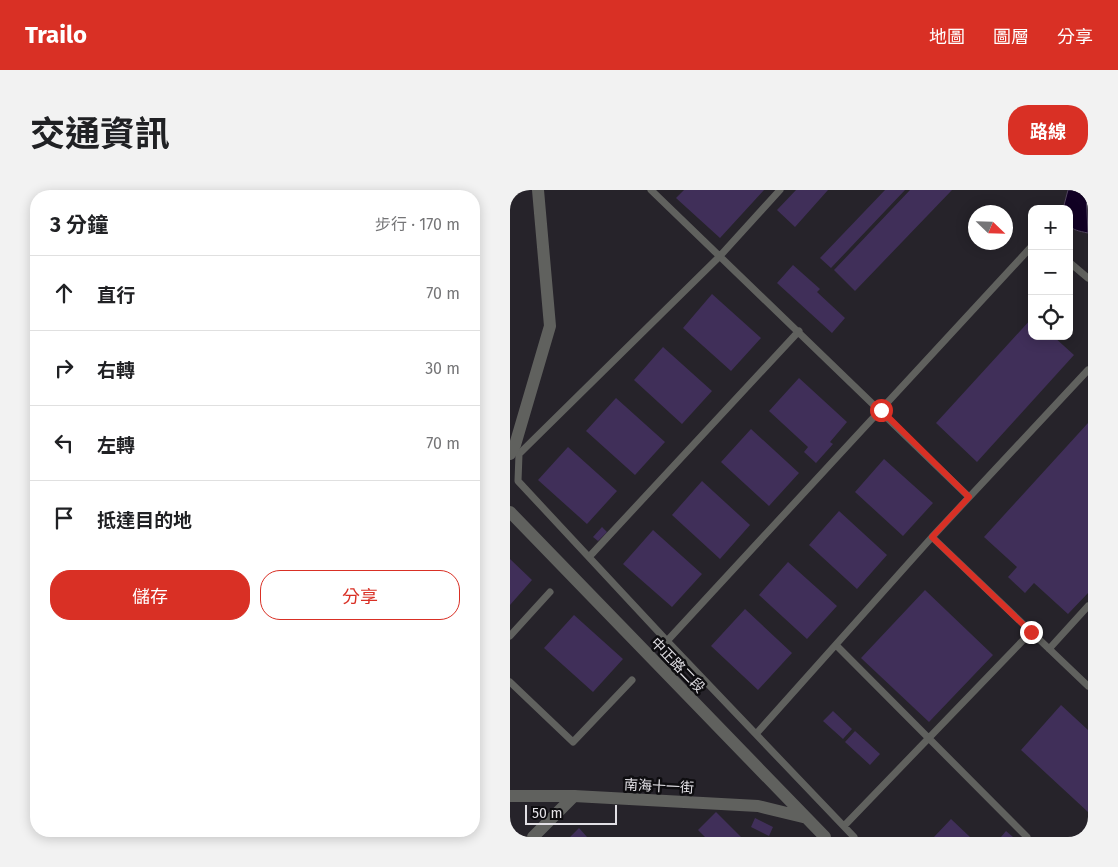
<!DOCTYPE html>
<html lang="zh-TW">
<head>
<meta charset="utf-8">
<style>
	body { margin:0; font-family:"Fira Sans","Noto Sans TC",sans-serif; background:#f2f2f2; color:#202124 }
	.controls { position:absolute; right:15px; top:15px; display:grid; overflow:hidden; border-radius:10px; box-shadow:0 2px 12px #0003 }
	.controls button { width:45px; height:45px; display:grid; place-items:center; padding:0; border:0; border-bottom:1px solid #e0e0e0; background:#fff; color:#202124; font:25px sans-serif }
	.compass { position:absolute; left:458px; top:15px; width:45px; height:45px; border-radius:50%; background:#fff; box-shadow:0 2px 12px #0003; rotate:113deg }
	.scale { position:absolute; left:15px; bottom:12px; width:92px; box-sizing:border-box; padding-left:5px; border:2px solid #e2e0e5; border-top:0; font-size:14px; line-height:18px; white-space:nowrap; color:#e2e0e5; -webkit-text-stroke:4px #0e0d10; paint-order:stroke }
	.stop { position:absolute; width:15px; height:15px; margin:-11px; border:4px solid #d93025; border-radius:50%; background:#fff }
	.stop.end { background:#d93025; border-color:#fff; box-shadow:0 1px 5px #0008 }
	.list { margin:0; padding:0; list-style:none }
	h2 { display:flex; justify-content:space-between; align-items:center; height:65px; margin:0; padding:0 20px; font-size:21px }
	h2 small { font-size:16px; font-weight:400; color:#757577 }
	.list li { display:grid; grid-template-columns:32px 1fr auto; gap:15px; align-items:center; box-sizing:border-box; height:75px; padding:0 20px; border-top:1px solid #e0e0e0 }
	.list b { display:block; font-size:19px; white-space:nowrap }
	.list em { font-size:16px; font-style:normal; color:#757577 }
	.actions { display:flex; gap:10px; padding:15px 20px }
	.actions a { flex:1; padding:11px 0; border:1px solid #d93025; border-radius:20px; text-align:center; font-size:18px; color:#d93025 }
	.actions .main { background:#d93025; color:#fff }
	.icon { flex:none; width:28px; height:28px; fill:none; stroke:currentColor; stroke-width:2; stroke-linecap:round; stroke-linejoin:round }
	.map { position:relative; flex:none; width:578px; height:647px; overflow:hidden; border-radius:20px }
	header { display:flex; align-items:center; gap:30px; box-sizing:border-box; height:70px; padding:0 25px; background:#d93025; color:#fff }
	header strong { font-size:24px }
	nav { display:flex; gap:28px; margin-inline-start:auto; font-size:18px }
	.intro { display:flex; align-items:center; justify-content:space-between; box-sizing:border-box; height:120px; padding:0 30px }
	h1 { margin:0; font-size:35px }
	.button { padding:12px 22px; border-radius:20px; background:#d93025; color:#fff; font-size:18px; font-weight:700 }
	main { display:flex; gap:30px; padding:0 30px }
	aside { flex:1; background:#fff; border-radius:20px; box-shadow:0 2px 12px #0003 }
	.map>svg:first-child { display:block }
	.water { fill:#110124; stroke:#50445e }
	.building { fill:#402f59 }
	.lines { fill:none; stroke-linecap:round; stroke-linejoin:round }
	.service { stroke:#60615e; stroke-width:7 }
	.minor { stroke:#60615e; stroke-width:12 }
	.tertiary { stroke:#60615e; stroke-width:12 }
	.route { stroke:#d93025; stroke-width:6 }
	.labels { text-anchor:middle; stroke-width:5; stroke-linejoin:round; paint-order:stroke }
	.street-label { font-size:14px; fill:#e2e0e5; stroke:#0e0d10 }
</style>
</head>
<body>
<header>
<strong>Trailo</strong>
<nav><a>地圖</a><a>圖層</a><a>分享</a></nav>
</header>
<div class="intro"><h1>交通資訊</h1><a class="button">路線</a></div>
<main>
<aside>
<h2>3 分鐘<small>步行 · 170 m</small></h2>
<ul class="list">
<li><svg class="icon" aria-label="ahead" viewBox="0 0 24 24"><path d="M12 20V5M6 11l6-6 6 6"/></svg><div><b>直行</b></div><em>70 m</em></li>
<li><svg class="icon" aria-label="right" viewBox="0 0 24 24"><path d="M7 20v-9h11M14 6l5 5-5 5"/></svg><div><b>右轉</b></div><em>30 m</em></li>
<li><svg class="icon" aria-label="left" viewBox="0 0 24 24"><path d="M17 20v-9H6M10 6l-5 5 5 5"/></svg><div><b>左轉</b></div><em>70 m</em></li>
<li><svg class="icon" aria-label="arrive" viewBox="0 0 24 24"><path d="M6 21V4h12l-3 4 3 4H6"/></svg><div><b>抵達目的地</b></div></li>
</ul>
<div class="actions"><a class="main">儲存</a><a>分享</a></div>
</aside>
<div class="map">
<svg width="578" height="647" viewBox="0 0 578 647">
	<rect width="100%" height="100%" fill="#26232a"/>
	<path class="water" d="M558,0H576L578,43C558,39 559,38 559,19H553Z"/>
	<path class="building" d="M174,0H254L210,48L166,8Z
		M286,0H318L285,37L267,20Z
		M375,0H395L321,78L310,68Z
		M400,0H442L345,101L324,80Z
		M283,75L310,99L307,102L335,128L322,143L267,93Z
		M202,104L251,148L221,181L173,138Z
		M522,128V146H543L564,165L467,272L426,233Z
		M153,157L202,201L172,234L124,190Z
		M289,188L337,232L320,252L323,254L306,273L294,262L298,257L259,221Z
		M106,208L155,252L125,285L76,241Z
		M578,233V403L558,424L524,393L515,403L498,387L507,377L474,347Z
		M241,239L289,283L259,316L211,272Z
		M58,257L107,301L77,334L28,290Z
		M374,269L423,313L393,346L345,302Z
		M192,291L240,335L210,369L162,325Z
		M329,321L377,365L347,399L299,355Z
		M92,337L97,342L88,351L83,347Z
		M143,340L192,384L162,417L113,374Z
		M0,369L22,390L0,415Z
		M278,372L327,416L297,449L249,405Z
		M415,400L483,465L419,532L351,468Z
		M235,419L282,463L248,500L201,456Z
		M64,425L113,469L83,502L34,458Z
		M551,515L578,540V622L511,560Z
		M323,521L342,539L333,549L313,531Z
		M345,541L370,564L360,575L335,552Z
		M206,622L231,647H195L188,640Z
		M245,628L263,637L259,646L241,637Z
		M441,629L460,647H424Z
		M69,638L77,647H60Z
		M496,641L503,647H491Z"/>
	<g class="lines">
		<path class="service" d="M141,0L459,307
			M559,72L578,88
			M578,180L422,347L578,496
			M79,367L289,141
			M0,446L40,402
			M157,451L8,291L9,264L209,67L270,0
			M326,455L517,647
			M539,459L578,416
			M0,492L63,552L122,490
			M246,544L422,347
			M334,636L521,442
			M344,647L157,451L522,56"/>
		<path class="minor" d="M0,264L5,255L40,136L28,0
			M23,647L64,606"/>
		<path class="tertiary" d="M0,322L315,647
			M0,606H64L248,616L293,627"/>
	</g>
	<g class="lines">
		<path class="route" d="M371,220L459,307L422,347L521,442"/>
	</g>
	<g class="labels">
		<g class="street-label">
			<text transform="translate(168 475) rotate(46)" y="5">中正路二段</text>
			<text transform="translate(149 596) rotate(3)" y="5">南海十一街</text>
		</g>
	</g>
</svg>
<div class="controls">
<button>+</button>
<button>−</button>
<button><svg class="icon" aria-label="locate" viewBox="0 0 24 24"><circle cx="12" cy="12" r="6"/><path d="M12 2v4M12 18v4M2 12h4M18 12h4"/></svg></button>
</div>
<svg class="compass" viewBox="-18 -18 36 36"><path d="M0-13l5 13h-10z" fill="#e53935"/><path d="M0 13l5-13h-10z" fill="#757577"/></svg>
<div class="scale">50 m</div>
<div class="stop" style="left:371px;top:220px"></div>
<div class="stop end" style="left:521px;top:442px"></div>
</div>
</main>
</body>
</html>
